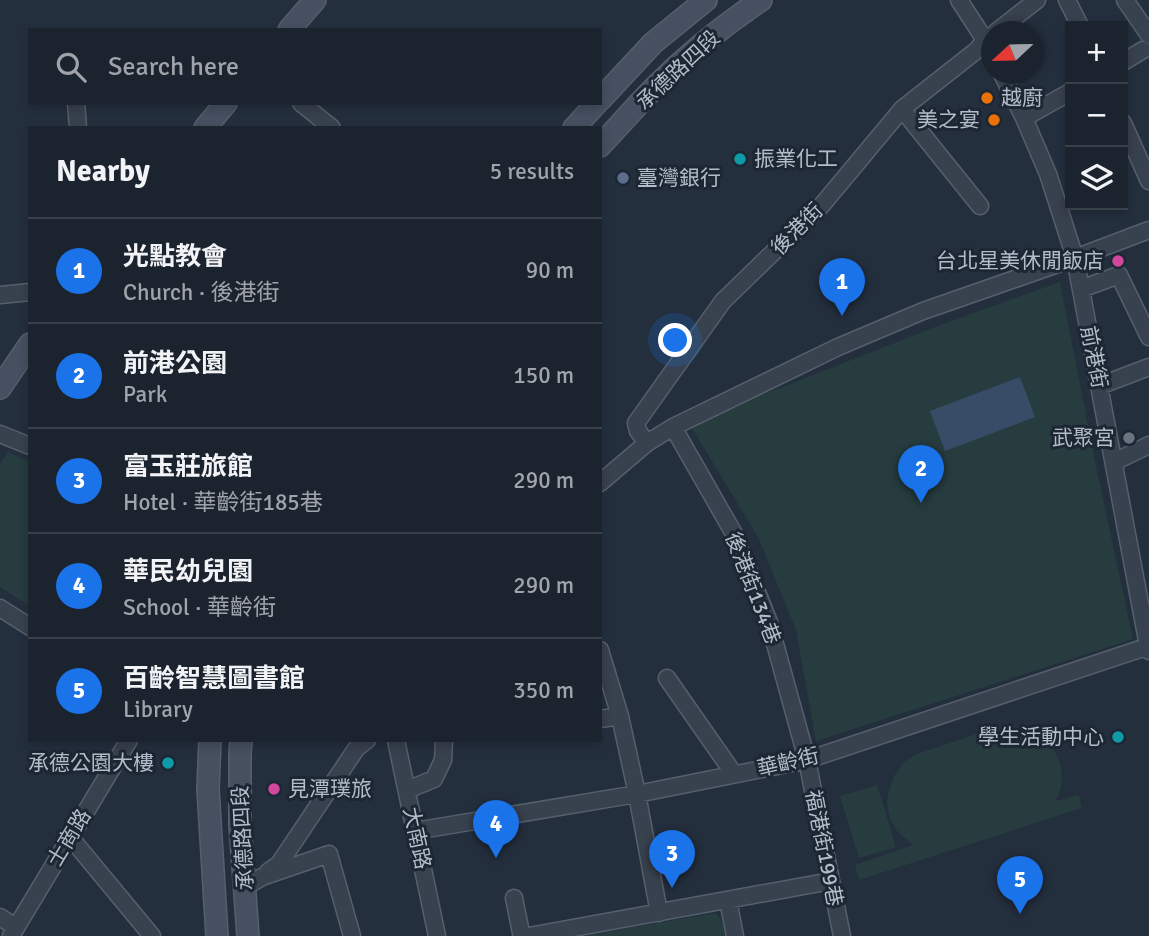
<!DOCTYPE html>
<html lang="en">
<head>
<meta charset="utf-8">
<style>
	body { margin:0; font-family:Signika,"Noto Sans TC",sans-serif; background:#282f3a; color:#f1f3f6 }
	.controls { position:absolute; right:21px; top:21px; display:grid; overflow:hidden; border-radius:0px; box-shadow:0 4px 10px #0003 }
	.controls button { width:63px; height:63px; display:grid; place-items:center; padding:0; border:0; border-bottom:2px solid #39404a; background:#1b232e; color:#f1f3f6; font:35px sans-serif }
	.compass { position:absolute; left:981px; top:21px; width:63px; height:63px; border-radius:50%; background:#1b232e; box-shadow:0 4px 10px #0003; rotate:248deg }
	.you { position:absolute; left:676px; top:341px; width:24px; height:24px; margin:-18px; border:5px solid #fff; border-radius:50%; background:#1a73e8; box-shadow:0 0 0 10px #1a73e833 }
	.badge { display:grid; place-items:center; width:46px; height:46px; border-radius:50%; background:#1a73e8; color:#fff; font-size:23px; font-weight:700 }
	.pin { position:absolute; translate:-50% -58px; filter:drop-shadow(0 2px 4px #0008) }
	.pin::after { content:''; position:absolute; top:37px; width:24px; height:21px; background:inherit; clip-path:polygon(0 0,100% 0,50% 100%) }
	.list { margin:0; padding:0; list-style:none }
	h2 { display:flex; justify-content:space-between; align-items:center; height:91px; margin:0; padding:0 28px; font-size:30px }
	h2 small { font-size:23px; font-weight:400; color:#a0a4aa }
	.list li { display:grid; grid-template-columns:46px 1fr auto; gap:21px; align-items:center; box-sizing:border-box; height:105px; padding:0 28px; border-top:2px solid #39404a }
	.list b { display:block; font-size:26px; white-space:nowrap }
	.list p { margin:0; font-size:23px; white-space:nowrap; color:#a0a4aa }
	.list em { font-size:23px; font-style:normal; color:#a0a4aa }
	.icon { flex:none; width:38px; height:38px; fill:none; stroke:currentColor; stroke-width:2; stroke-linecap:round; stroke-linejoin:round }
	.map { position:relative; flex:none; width:1149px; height:936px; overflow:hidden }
	.search { position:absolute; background:#1b232e; box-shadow:0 4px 10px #0003; left:28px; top:28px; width:574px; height:77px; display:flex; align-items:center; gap:18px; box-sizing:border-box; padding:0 24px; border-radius:0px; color:#a0a4aa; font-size:26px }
	.panel { position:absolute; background:#1b232e; box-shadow:0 4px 10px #0003; left:28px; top:126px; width:574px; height:616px; border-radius:0px }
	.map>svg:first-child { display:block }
	.green { fill:#263c3f }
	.water { fill:#394c67 }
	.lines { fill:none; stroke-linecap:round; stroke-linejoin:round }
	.street-casing { stroke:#565f6c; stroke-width:19 }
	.secondary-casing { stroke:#565f6c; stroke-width:24 }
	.street { stroke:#38414e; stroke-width:16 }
	.secondary { stroke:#465061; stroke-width:21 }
	.food-dot { fill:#e8710a; stroke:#1d2633; stroke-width:2.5 }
	.culture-dot { fill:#0f9aa8; stroke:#1d2633; stroke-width:2.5 }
	.service-dot { fill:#5c6f8a; stroke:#1d2633; stroke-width:2.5 }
	.hotel-dot { fill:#d1479c; stroke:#1d2633; stroke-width:2.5 }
	.worship-dot { fill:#6b7280; stroke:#1d2633; stroke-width:2.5 }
	.labels { text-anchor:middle; stroke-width:6; stroke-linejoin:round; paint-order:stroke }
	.street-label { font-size:21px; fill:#b4bcc9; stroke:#1d2633 }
	.poi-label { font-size:21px; fill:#b4bcc9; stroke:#1d2633; text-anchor:end }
</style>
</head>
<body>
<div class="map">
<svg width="1149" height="936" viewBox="0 0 1149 936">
	<rect width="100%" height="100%" fill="#242f3e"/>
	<path class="green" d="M1060,282L1096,466L1133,639L816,741L796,630L759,539L692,428L733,404L783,387L935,327Z
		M8,452L30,462V606L0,587V464Z
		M1013,726C1022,728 1033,729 1040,735C1057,746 1066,772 1060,791C1059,794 1057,797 1055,801L1079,795L1082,808L859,880L855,865L913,845L897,831L890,818L887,804L889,790L894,776L904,762L917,754L997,727Z
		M877,785L896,847L859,858L840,796Z
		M715,913C723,918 723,927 725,936H583Z"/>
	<path class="water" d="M1020,377L1035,417L945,451L930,411Z"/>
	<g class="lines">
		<g class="street-casing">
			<path id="street" d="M959,0L985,40L992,52
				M1067,0L1080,26
				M1125,0L1149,35
				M996,32L1037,0
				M1123,62L1143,50
				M1002,74L1024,118L1048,174L1075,258L1149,651
				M76,103L78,128
				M301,103L332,128
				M902,109L980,206
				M1024,118L1070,92
				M1123,123L1149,181
				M1081,289L1119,275L1149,337
				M0,295L30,292
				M1099,386L1149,367
				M673,427L733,532L769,622L807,760L842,936
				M0,434L30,446
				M647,443L638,431L636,423L723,301L822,205L902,109L977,50L985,40L992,35
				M1114,462L1149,445
				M600,483L647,443L673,427L838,347L923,311L1075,258L1149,230
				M0,608L30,627
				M600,650L620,716L637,794L659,913
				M667,678L734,774
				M600,719L620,716
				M396,740L437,936
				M407,790L434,779L443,760L444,740
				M415,831L637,794L807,760L1149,646
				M70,837L152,936
				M268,872L279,864L356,749L367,740
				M245,887L262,877L329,854L352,936
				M514,898L521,933L524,936
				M728,900L735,936
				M0,917L15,927
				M11,936L129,740
				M529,936L831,881"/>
		</g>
		<g class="secondary-casing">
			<path id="secondary" d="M289,30L315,0
				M600,100L653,43L706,0
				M205,128L226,103
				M574,128L597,103
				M600,146C619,126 637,105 656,86C688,54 724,25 761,0
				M0,388L30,344
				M210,740L208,789L217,936
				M241,740L240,754V825L248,936"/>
		</g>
		<use href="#street" class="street"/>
		<use href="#secondary" class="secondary"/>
	</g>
	<g class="food-dot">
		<circle cx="987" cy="98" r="7"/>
		<circle cx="994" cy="120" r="7"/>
	</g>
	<g class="culture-dot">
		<circle cx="740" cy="159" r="7"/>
		<circle cx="1118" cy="737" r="7"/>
		<circle cx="168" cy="763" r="7"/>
	</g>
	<circle class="service-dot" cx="623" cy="178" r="7"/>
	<g class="hotel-dot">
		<circle cx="1118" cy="261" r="7"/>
		<circle cx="274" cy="789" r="7"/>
	</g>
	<circle class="worship-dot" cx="1129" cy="438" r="7"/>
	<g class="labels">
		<g class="street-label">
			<text transform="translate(678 70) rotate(-43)" y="7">承德路四段</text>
			<text transform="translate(797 229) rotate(-45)" y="7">後港街</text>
			<text transform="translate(1094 357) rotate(79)" y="7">前港街</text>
			<text transform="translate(753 588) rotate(69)" y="7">後港街134巷</text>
			<text transform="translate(788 762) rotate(-13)" y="7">華齡街</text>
			<text transform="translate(69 838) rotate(-59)" y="7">士商路</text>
			<text transform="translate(243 838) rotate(-93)" y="7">承德路四段</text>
			<text transform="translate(417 838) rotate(78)" y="7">大南路</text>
			<text transform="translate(824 848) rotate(79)" y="7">福港街199巷</text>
		</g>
		<g class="poi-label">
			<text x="1001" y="105" text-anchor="start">越廚</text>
			<text x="980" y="127">美之宴</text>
			<text x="754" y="166" text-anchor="start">振業化工</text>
			<text x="637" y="185" text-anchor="start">臺灣銀行</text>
			<text x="1104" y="268">台北星美休閒飯店</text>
			<text x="1115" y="445">武聚宮</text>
			<text x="1104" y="744">學生活動中心</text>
			<text x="154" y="770">承德公園大樓</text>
			<text x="288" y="796" text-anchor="start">見潭璞旅</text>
		</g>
	</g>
</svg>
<div class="controls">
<button>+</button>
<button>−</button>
<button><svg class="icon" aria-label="layers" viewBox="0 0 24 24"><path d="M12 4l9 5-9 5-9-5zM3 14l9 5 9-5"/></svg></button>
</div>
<svg class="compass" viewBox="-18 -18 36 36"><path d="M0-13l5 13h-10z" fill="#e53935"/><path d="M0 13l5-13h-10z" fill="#a0a4aa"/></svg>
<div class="you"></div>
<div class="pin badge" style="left:842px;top:316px">1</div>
<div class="pin badge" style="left:921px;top:503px">2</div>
<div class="pin badge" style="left:672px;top:888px">3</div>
<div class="pin badge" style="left:496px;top:858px">4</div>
<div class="pin badge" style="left:1020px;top:914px">5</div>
<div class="search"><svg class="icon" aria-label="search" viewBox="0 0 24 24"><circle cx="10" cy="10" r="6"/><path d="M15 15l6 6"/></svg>Search here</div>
<section class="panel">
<h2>Nearby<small>5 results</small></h2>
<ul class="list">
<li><span class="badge">1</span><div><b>光點教會</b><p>Church · 後港街</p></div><em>90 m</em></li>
<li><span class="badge">2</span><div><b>前港公園</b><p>Park</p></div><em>150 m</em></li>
<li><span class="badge">3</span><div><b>富玉莊旅館</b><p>Hotel · 華齡街185巷</p></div><em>290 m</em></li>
<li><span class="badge">4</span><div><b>華民幼兒園</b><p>School · 華齡街</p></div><em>290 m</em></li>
<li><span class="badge">5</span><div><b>百齡智慧圖書館</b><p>Library</p></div><em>350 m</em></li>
</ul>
</section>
</div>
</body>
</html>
